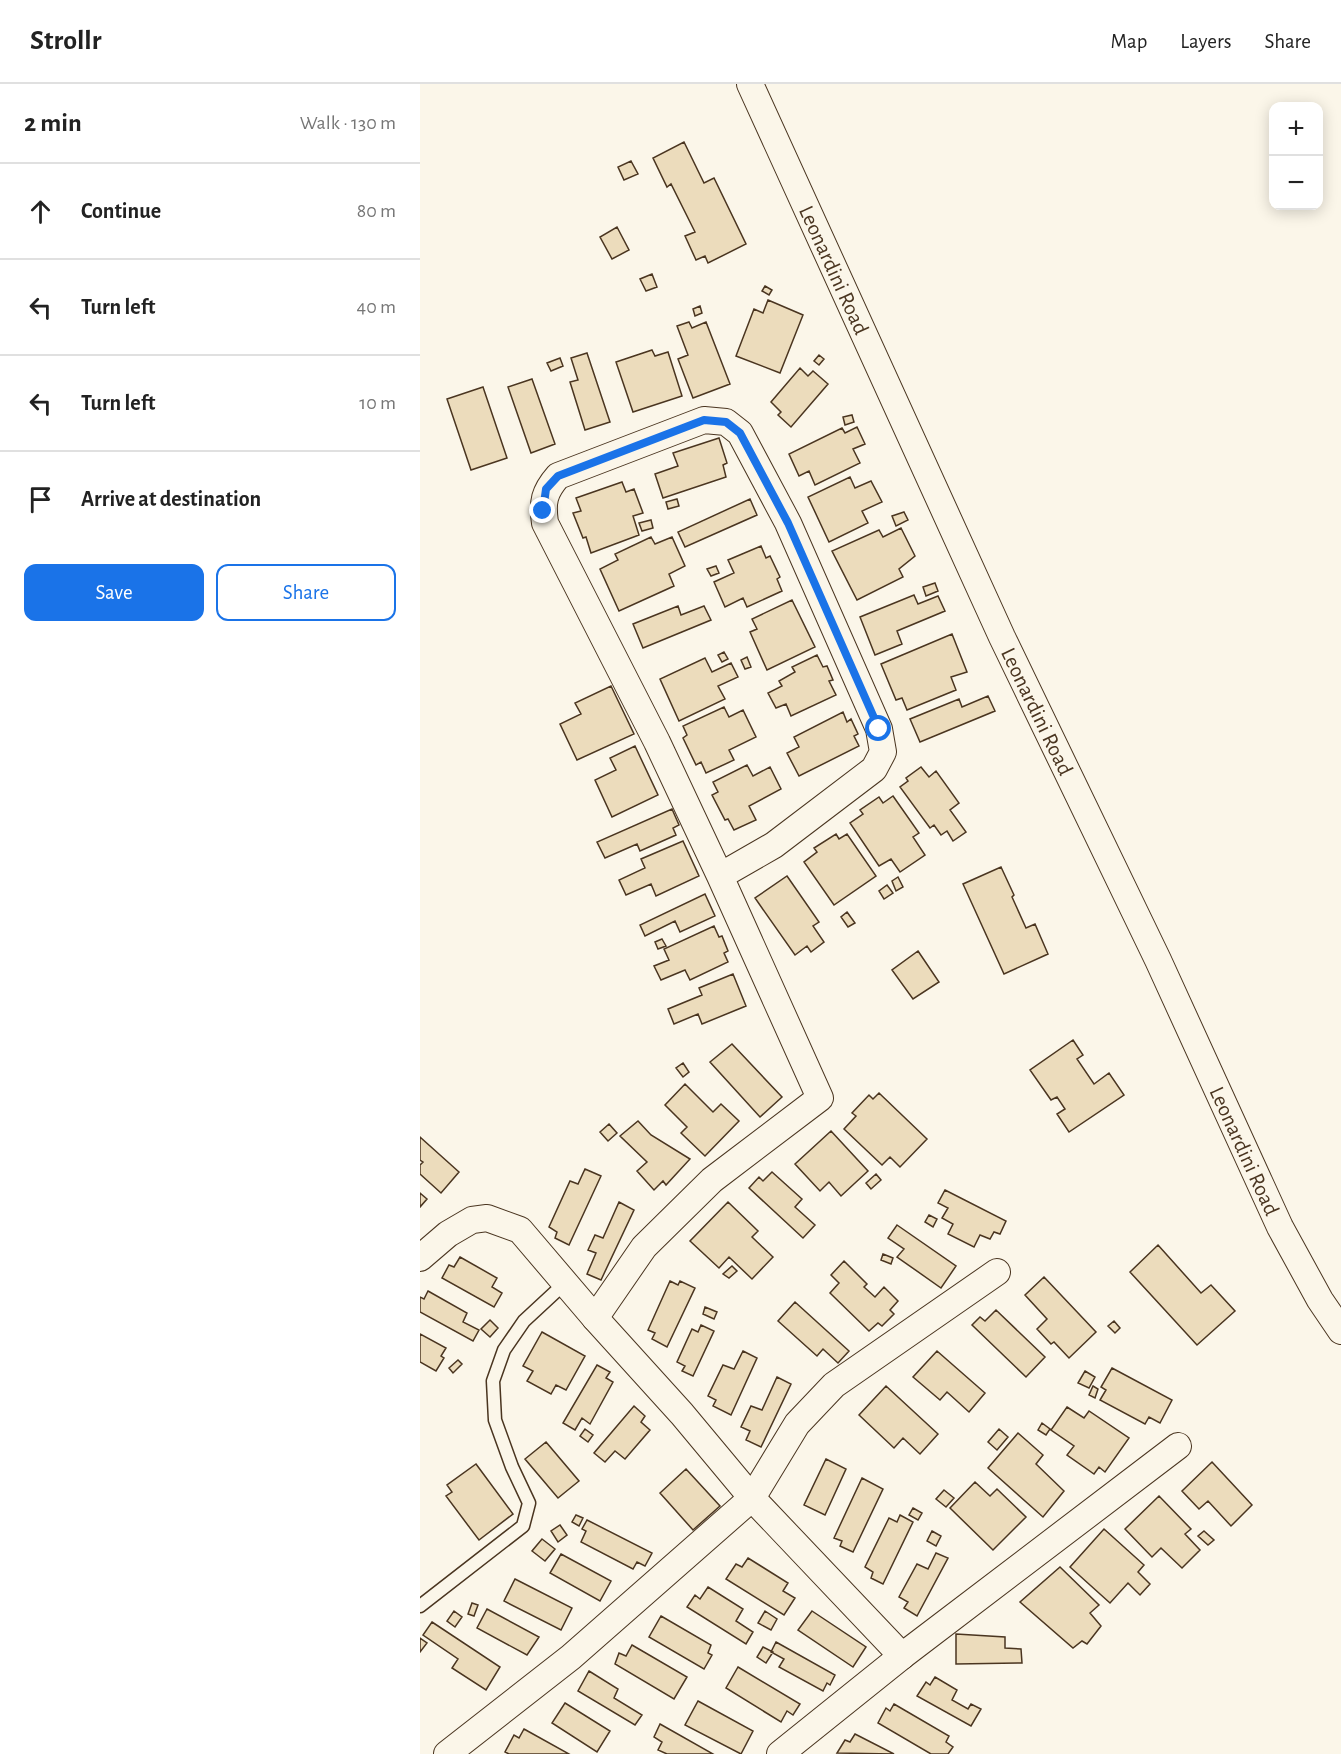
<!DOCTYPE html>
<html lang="en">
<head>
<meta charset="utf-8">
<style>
	body { margin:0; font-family:"Alegreya Sans",sans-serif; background:#f2f2f2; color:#222 }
	.controls { position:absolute; right:18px; top:18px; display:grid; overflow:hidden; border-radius:12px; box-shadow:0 3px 15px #0003 }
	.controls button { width:54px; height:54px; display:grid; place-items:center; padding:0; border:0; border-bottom:2px solid #e0e0e0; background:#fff; color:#222; font:30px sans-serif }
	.stop { position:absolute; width:18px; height:18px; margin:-14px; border:4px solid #1a73e8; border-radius:50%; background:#fff }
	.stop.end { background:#1a73e8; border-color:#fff; box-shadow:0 2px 6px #0008 }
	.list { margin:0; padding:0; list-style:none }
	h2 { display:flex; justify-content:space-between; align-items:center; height:78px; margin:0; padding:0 24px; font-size:26px }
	h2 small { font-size:20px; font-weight:400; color:#767676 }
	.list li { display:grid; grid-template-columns:39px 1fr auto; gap:18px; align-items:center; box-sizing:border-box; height:96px; padding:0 24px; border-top:2px solid #e0e0e0 }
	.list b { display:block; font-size:22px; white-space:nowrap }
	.list em { font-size:20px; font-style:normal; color:#767676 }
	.actions { display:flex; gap:12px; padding:18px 24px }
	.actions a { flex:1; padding:14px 0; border:2px solid #1a73e8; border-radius:12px; text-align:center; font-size:21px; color:#1a73e8 }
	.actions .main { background:#1a73e8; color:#fff }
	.icon { flex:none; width:33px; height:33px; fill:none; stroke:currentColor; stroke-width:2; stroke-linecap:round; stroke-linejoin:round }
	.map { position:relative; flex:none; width:921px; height:1670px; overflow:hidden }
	header { display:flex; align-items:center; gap:36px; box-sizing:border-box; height:84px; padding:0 30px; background:#fff; border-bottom:2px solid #e0e0e0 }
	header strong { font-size:28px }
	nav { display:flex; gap:33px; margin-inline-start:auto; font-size:21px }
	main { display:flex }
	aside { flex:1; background:#fff }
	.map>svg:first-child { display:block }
	.building { fill:#ecdcbc; stroke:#4a3520; stroke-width:1.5 }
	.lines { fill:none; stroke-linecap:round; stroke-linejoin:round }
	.lane-casing { stroke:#4a3520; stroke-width:15 }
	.street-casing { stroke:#4a3520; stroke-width:28 }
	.lane { stroke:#fbf6e9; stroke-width:12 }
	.street { stroke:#fbf6e9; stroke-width:26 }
	.route { stroke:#1a73e8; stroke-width:8 }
	.labels { text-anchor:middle; stroke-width:4.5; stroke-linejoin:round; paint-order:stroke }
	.street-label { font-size:22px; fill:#4a3520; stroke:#fbf6e9 }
</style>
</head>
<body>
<header>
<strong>Strollr</strong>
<nav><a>Map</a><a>Layers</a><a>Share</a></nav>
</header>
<main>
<aside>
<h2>2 min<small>Walk · 130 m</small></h2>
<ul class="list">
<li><svg class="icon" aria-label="ahead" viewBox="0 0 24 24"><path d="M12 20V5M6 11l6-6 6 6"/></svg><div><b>Continue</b></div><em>80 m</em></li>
<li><svg class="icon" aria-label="left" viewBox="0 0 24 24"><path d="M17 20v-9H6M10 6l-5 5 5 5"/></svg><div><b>Turn left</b></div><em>40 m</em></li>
<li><svg class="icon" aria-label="left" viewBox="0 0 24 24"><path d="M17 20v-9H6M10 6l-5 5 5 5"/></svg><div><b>Turn left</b></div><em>10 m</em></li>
<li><svg class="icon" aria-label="arrive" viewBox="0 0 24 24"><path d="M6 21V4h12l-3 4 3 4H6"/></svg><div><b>Arrive at destination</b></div></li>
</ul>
<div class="actions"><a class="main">Save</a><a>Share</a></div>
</aside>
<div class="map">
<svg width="921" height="1670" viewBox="0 0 921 1670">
	<rect width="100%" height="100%" fill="#fbf6e9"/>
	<path class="building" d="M264,58L284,99L294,94L326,160L288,179L285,172L276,176L265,152L275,148L251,100L247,103L233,74Z
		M211,77L218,90L204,96L198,83Z
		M197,143L209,166L192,175L180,153Z
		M232,190L237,203L226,207L220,195Z
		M345,202L352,206L349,211L342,207Z
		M348,216L383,231L360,289L316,272L334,225L343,229Z
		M280,222L282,229L275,232L273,225Z
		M269,238L272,244L286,238L310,300L273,314L258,275L268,271L257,242Z
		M232,266L235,272L248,268L262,312L213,328L196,278Z
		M167,269L190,338L165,346L150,298L158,296L151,274Z
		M399,271L404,275L399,281L394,277Z
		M140,274L143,282L131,287L127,279Z
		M380,284L388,292L393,287L408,300L371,343L358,331L361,328L351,318Z
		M112,295L135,360L111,369L88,303Z
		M63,303L87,374L51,386L27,315Z
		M432,331L434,338L425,341L423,333Z
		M437,343L445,360L433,365L440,379L395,401L389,387L379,392L369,370L422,344L425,349Z
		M299,354L307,379L303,381L306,393L243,414L235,390L258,382L253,369Z
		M430,393L435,404L451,397L462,418L442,427L448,439L409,458L388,413Z
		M202,398L206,408L214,405L223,429L213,432L219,451L171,469L166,453L163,454L153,429L161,427L156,414Z
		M257,415L259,422L248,425L246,418Z
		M330,415L337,431L265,463L258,448Z
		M484,428L488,436L476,442L472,432Z
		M231,436L233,444L222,447L219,439Z
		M481,444L495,472L479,485L483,493L437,516L412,467L459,446L463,453Z
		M231,453L235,460L252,453L265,482L249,490L254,502L199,527L180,485L198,476L195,470Z
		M341,462L346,474L350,472L360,493L357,495L362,507L327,523L323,514L305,523L294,498L314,489L308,476Z
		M296,482L299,489L291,492L287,485Z
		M515,499L518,507L506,512L503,503Z
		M494,511L498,520L518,512L525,527L477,547L482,560L455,571L440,533Z
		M372,516L395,563L347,586L330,548L337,545L332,535Z
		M258,522L261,531L284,522L291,536L223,564L213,540Z
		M532,550L547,588L531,593L536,606L487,626L482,614L476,616L461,580Z
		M304,568L308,575L302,578L298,571Z
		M397,571L403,583L407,582L413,596L409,597L416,611L371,632L366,620L356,624L348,609L362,602L359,597L375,588L372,583Z
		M327,573L331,583L325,585L321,576Z
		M285,574L292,588L311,579L318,593L298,602L305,615L259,637L240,595Z
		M191,602L214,650L157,676L140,640L161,630L155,619Z
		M568,612L575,627L500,658L490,635L539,615L542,623Z
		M304,623L309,633L323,626L336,653L309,666L314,676L286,689L281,678L276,681L263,654L267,651L263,642Z
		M423,628L427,638L431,635L438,650L434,652L439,662L379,692L367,669L379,663L374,653Z
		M215,662L238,711L192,733L175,696L196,686L190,674Z
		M327,681L333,692L350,683L361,705L329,722L336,736L314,746L308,735L305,736L292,711L298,708L293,698Z
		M501,683L509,693L516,687L539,719L530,726L546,748L533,757L527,747L521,751L514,741L510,744L480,703L488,697L486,694Z
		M473,712L499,749L493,753L505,771L480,788L471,775L459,782L430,739L443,730L440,726L459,713L463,719Z
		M252,725L259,741L253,744L256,751L220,767L217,760L185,774L177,758Z
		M416,750L419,755L427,750L456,792L414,821L384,778L397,768L394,764Z
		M263,757L279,792L236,812L231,800L206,811L199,796L225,784L221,775Z
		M581,783L594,811L592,813L606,844L615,840L628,870L584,890L543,800Z
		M367,792L399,838L393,842L404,858L391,868L387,862L375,871L335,814Z
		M478,793L483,803L476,807L472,797Z
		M467,801L473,809L464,815L459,807Z
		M285,810L295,832L260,848L255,837L225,852L220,841Z
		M427,828L435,839L428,843L421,833Z
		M294,842L299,853L302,852L308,867L304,869L308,878L270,896L265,886L241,896L234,882L249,876L244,865Z
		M242,855L246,862L238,865L235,858Z
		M498,867L519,898L493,915L472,886Z
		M313,890L326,922L282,940L278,930L254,940L248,925L282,911L279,904Z
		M653,956L663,971L657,975L674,1000L689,989L704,1011L649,1048L637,1030L645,1025L637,1013L631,1016L610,986Z
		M312,960L362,1013L340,1033L290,978Z
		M263,979L269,988L263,993L256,984Z
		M265,1000L293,1028L301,1020L319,1037L285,1072L261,1049L267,1043L245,1021Z
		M459,1009L507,1055L480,1083L470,1073L462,1081L424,1045L436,1032L432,1029L449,1011L453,1015Z
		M218,1037L231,1051L270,1075L246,1101L243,1097L234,1106L217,1087L227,1078L200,1052Z
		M189,1040L197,1049L188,1057L180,1048Z
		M411,1047L448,1087L421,1112L409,1098L400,1107L375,1080Z
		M0,1053L39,1088L21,1109L0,1090V1081L3,1078L0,1076Z
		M165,1085L181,1092L149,1161L135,1154L137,1148L129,1143L150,1097L158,1100Z
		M352,1088L382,1115L375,1123L395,1141L383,1154L329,1104L339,1093L343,1097Z
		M456,1090L461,1096L451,1105L446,1099Z
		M525,1106L586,1137L580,1150L574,1148L570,1155L560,1151L554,1163L528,1150L533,1140L522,1134L528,1124L518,1119Z
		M0,1109L7,1115L0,1123Z
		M199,1118L214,1126L181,1196L167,1190L176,1169L168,1166L175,1151L183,1154Z
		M308,1118L338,1147L332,1153L353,1173L332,1195L309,1173L299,1184L270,1157Z
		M509,1131L517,1135L513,1143L505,1138Z
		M477,1141L536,1182L521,1204L477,1173L484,1165L468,1154Z
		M738,1161L781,1209L791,1201L815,1227L777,1261L710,1188Z
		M463,1170L473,1174L471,1180L461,1176Z
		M40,1173L77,1194L72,1203L82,1209L74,1223L22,1194L29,1181L34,1183Z
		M424,1177L447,1200L444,1203L455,1213L464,1203L478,1217L470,1226L474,1230L462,1242L458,1239L449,1247L410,1209L419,1199L411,1191Z
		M312,1182L317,1187L309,1194L303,1190Z
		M624,1193L676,1248L649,1274L634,1258L631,1260L617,1245L627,1235L605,1211Z
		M250,1197L258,1201L260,1197L275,1204L247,1263L232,1255L235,1249L228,1246Z
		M8,1207L47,1229L43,1238L59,1246L53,1257L0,1228V1213L4,1215Z
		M375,1218L429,1267L418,1279L403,1265L397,1272L358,1237Z
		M285,1223L297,1228L294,1235L283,1230Z
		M576,1226L625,1273L606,1293L552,1241L560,1233L565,1237Z
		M70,1236L78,1244L70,1253L61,1245Z
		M694,1237L700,1244L695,1249L688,1242Z
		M281,1241L294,1247L273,1292L262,1287L265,1282L257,1278L272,1245L278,1248Z
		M122,1248L165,1272L146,1306L136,1301L131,1310L107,1297L113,1287L103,1282Z
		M0,1250L26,1264L21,1272L24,1274L16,1287L0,1278Z
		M323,1267L337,1274L311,1331L293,1322L296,1316L288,1312L303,1281L314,1285Z
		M517,1267L565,1309L549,1328L527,1308L520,1316L493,1293Z
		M38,1276L42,1280L33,1289L29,1284Z
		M177,1281L190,1288L186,1294L193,1298L170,1340L162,1334L155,1346L143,1339Z
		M692,1284L752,1316L740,1339L729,1333L725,1340L680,1316L686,1306L681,1303Z
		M665,1287L675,1293L669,1304L658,1299Z
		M357,1293L371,1300L341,1363L326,1356L330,1347L321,1343L331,1322L342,1326Z
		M466,1302L518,1350L500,1370L483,1354L474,1364L439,1331Z
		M673,1302L678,1305L675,1314L669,1311Z
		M214,1322L225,1332L221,1338L230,1346L205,1375L195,1367L185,1378L174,1369Z
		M647,1323L664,1334L669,1327L709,1354L685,1388L679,1383L674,1390L647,1371L654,1362L631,1346Z
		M622,1339L630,1345L626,1351L618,1346Z
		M165,1345L173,1351L168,1358L160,1352Z
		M579,1345L588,1353L577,1366L568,1358Z
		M598,1349L623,1371L616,1380L644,1407L623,1433L568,1384Z
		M126,1358L159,1397L138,1414L105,1375Z
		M406,1375L426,1385L405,1431L384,1421Z
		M792,1378L832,1421L811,1442L788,1417L779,1425L762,1407Z
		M56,1380L93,1430L59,1456L26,1412L32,1408L27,1401Z
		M266,1385L300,1422L273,1446L240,1409Z
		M442,1394L463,1405L433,1468L420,1462L422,1457L414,1454Z
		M555,1398L570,1412L577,1405L606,1433L573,1466L530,1424Z
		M524,1406L534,1414L526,1423L516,1415Z
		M739,1412L771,1445L765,1450L780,1466L762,1484L741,1464L732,1473L705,1445Z
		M493,1424L502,1429L498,1436L489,1431Z
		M156,1431L163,1434L159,1442L152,1438Z
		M480,1431L493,1438L463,1500L451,1494L453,1488L445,1483L469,1434L477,1438Z
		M167,1436L232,1469L225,1482L217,1478L213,1485L161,1458L166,1447L162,1445Z
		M140,1441L147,1451L138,1458L131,1447Z
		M684,1445L724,1481L718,1488L730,1500L720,1511L708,1499L690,1519L650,1483Z
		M512,1447L521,1452L516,1462L507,1457Z
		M784,1447L794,1456L788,1461L778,1452Z
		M122,1455L135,1465L125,1477L112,1467Z
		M516,1469L528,1474L497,1532L484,1524L488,1518L479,1513L497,1480L508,1485Z
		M141,1470L191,1497L180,1517L130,1489Z
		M328,1474L368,1499L363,1507L375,1514L364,1531L306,1495L316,1480L322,1483Z
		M640,1483L679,1521L670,1529L681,1542L667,1560L662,1557L653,1564L600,1518Z
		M95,1495L152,1524L141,1546L84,1517Z
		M288,1503L323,1525L316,1537L333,1548L326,1560L267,1523L275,1511L280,1515Z
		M52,1519L58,1521L54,1532L48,1530Z
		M67,1525L119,1553L107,1571L57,1544Z
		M34,1527L42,1533L35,1543L27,1537Z
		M345,1527L357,1535L351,1546L338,1539Z
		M392,1527L446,1563L433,1583L378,1546Z
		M241,1532L291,1561L288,1569L292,1571L284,1585L229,1553Z
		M12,1538L80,1583L66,1606L32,1584L38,1575L3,1551Z
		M536,1550L585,1553V1564L601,1565L602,1579L536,1580Z
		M0,1554L7,1559L0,1568Z
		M356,1558L415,1591L410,1601L407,1599L403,1607L359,1583L364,1575L351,1568Z
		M212,1561L267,1593L254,1615L195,1580L199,1569L206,1572Z
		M343,1563L353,1568L346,1579L337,1573Z
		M318,1583L380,1620L373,1631L367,1627L361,1638L306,1604Z
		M169,1587L198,1605L194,1614L222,1631L215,1641L158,1607Z
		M515,1593L537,1606L532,1616L548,1625L551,1620L561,1625L551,1642L497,1612L506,1598L510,1601Z
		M278,1617L333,1647L321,1670L265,1641Z
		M145,1619L190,1647L177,1668L132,1639Z
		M474,1620L529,1652L526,1658L533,1663L528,1670H511L458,1639L466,1624L470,1627Z
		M240,1640L293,1670H247L238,1666L242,1658L234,1653Z
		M104,1645L149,1670H89L85,1668L94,1651L99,1654Z
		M435,1650L474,1670L417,1669L425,1656L430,1658Z"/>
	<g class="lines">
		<g class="lane-casing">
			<path id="lane" d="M0,1522L103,1442L109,1419L92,1383L75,1336L73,1297L84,1266L104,1237L145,1199"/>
		</g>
		<g class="street-casing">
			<g id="street">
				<path id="s1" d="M330,0L582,553L738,876L860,1143L900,1216L921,1247"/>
				<path d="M0,1174L28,1150L52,1136L67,1134L100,1146L175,1234L262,1330L332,1414L482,1572"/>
				<path d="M175,1234L224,1163L292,1096L400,1014L300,792L237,658L125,439C122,418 124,408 138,392L284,336L306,338L320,349L368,439L459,645L463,668L454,685L354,761L300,792"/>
				<path d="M27,1670L151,1573L332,1414L377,1340L414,1301L577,1188"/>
				<path d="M360,1670L482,1572L758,1362"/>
			</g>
		</g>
		<use href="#lane" class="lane"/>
		<use href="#street" class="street"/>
	</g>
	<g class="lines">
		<path class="route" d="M123,427L126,405L138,392L284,336L306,338L320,349L368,439L459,645"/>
	</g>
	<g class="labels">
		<g class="street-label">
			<text dy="8" stroke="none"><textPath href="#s1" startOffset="204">Leonardini Road</textPath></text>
			<text dy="8" stroke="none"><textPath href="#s1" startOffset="690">Leonardini Road</textPath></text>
			<text dy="8" stroke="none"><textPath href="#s1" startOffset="1176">Leonardini Road</textPath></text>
		</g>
	</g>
</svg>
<div class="controls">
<button>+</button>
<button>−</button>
</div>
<div class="stop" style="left:459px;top:645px"></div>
<div class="stop end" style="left:123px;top:427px"></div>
</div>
</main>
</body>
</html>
